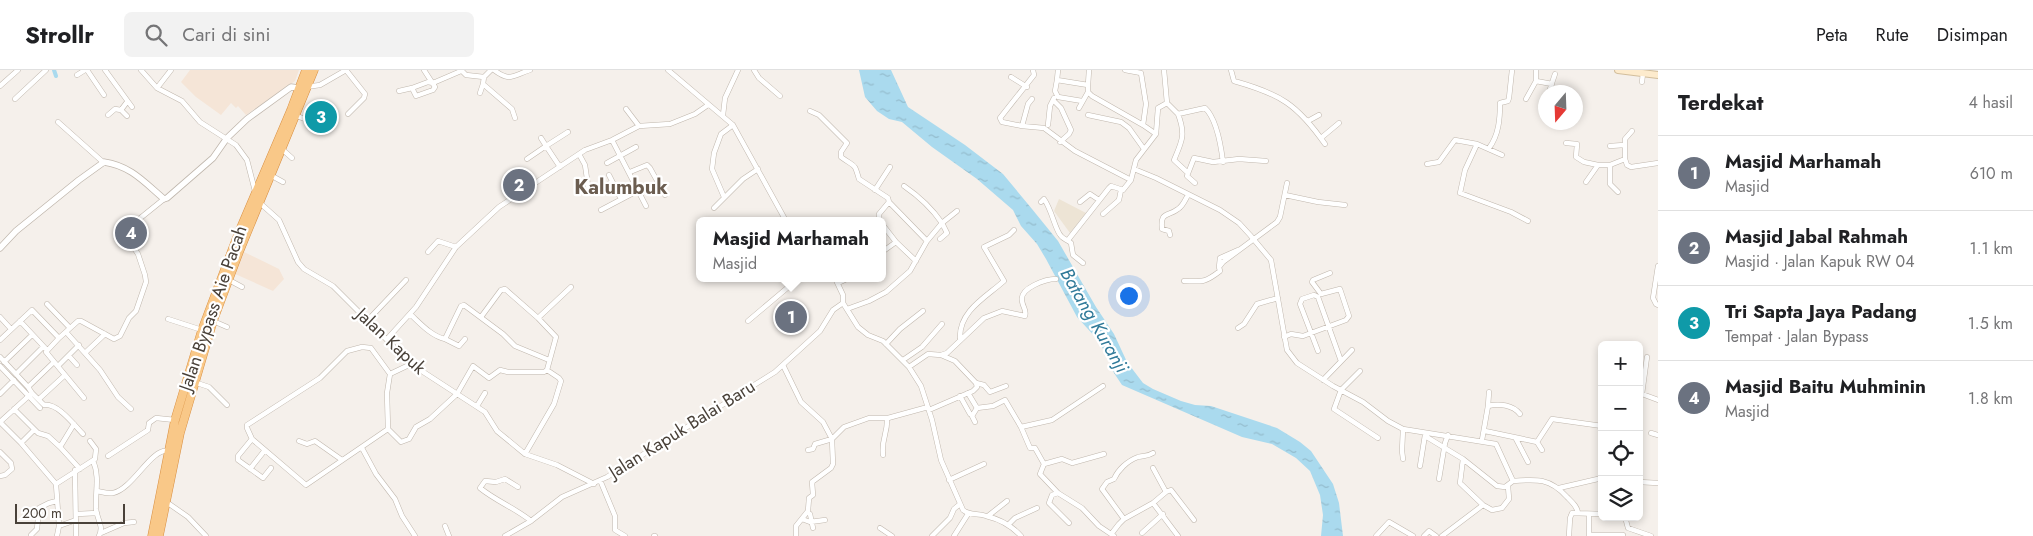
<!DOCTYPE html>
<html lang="id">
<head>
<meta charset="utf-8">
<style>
	body { margin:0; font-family:Jost,sans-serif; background:#f2f2f2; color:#202124 }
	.controls { position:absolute; right:15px; bottom:15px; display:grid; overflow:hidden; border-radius:8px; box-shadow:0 2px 8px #0003 }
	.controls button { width:45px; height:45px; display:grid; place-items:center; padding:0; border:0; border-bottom:1px solid #e0e0e0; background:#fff; color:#202124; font:25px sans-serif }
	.compass { position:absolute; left:1538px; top:15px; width:45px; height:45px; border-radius:50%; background:#fff; box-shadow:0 2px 8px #0003; rotate:199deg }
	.scale { position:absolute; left:15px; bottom:12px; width:110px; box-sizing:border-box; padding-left:5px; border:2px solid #494139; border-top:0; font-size:14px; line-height:18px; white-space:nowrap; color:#494139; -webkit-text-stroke:4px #fff; paint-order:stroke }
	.you { position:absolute; left:1128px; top:225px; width:18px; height:18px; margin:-12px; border:4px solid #fff; border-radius:50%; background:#1a73e8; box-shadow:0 0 0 8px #1a73e833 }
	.badge { display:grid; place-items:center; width:32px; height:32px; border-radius:50%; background:#111827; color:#fff; font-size:16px; font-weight:700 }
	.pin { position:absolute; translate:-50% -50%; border:2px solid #fff; box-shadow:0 1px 5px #0006 }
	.popup { position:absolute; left:696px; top:147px; width:190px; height:65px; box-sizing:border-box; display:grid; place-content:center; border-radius:8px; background:#fff; filter:drop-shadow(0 1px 4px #0005); font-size:16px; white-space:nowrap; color:#757577 }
	.popup b { font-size:19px; color:#202124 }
	.popup::after { content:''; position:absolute; left:50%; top:100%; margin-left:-10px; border:10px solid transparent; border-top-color:#fff }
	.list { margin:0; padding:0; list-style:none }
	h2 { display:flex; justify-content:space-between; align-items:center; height:65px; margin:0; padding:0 20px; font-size:21px }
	h2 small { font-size:16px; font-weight:400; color:#757577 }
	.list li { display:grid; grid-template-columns:32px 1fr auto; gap:15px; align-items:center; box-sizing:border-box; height:75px; padding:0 20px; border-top:1px solid #e0e0e0 }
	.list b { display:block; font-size:19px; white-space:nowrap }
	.list p { margin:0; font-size:16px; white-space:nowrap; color:#757577 }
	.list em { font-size:16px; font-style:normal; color:#757577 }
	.icon { flex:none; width:28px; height:28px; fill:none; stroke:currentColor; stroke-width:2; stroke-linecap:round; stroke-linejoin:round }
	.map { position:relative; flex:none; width:1658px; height:466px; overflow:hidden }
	header { display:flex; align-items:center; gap:30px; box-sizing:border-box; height:70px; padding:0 25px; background:#fff; border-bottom:1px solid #e0e0e0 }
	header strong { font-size:24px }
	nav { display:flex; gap:28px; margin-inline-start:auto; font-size:18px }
	.search { width:350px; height:45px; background:#f2f2f2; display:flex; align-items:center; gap:12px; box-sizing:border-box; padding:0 18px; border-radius:8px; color:#757577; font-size:19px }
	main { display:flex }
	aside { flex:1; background:#fff }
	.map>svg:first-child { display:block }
	.commercial { fill:#f5e5d7 }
	.education { fill:#ede4d5 }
	.water { fill:url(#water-ripples) }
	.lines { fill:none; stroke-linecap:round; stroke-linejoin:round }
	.canal { stroke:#aadaee; stroke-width:4 }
	.minor-casing { stroke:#c0b7ad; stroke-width:5.5 }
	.tertiary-casing { stroke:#c0b7ad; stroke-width:7 }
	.secondary-casing { stroke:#d2be9c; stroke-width:8 }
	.trunk-casing { stroke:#d88f42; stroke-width:9 }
	.minor { stroke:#fff; stroke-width:4.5 }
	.tertiary { stroke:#fff; stroke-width:5.5 }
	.secondary { stroke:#fdebcd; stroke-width:6 }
	.trunk { stroke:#f9c888; stroke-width:8 }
	.labels { text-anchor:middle; stroke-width:4.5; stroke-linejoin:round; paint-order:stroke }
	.street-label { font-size:18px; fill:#494139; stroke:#fff }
	.water-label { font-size:19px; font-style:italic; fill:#307a99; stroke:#fff }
	.quarter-label { font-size:20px; font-weight:bold; fill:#6b5d50; stroke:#fff }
</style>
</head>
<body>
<header>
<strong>Strollr</strong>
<div class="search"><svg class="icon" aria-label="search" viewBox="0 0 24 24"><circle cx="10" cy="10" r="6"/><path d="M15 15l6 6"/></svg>Cari di sini</div>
<nav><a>Peta</a><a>Rute</a><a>Disimpan</a></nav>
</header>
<main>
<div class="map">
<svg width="1658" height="466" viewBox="0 0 1658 466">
	<defs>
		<pattern id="water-ripples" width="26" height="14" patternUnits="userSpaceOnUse" patternTransform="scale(1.25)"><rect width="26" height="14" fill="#aadaee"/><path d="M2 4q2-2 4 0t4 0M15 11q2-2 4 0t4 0" fill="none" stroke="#94bccd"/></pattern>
	</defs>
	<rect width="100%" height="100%" fill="#f5f0eb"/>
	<path class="commercial" d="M190,0H299L295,11L246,45L238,36L236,38L231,33L221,45L196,27L181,12Z
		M244,182L279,199L284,209L273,221L233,203Z"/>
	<path class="education" d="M1059,129L1086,143L1070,163L1054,141Z"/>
	<path class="water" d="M859,0H891L908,37L965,75L1003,104L1032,139L1058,171L1096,237L1114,264L1127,292L1143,313L1153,319L1181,331L1195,335L1211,336L1277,358L1300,372L1311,381L1333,414L1339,433L1343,466H1321L1323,445L1320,425L1310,401L1296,388L1272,374L1242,367L1122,315L1114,303L1108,287L1097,269L1077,247L1046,189L1037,174L1021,156L1013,140L977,109L932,77L902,52L889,49L877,41L865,27Z"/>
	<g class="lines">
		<path class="canal" d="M54,0L56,6"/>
		<g class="minor-casing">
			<path id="minor" d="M87,0L104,25
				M105,0L132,37
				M141,0L157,18L182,31L200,52L236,75L247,90L255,121
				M346,0L365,24L364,28L348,44
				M424,0L435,17L433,20L416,26L412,18L428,12L433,13L461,1
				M461,0L466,5L484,7L491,0
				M494,0C510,12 512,6 530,0
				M668,0L733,55L786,151
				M754,0L759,8L780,26
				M1033,0L1034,5L1000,48L1002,52L1022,56L1044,58L1075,81L1131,110
				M1058,0L1057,10L1088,15V22L1092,26L1143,55
				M1125,0L1141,3L1146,34L1143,55L1156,64
				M1164,0L1167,33L1178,44L1205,38C1217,49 1221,76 1223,92
				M1231,0L1234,11C1280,24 1297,34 1325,74
				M77,5L85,0
				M484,7L483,14L512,39L515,48
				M1011,7L1027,17
				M1057,10L1055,21L1058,27L1082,31
				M1536,11L1552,14
				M1642,12L1643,3
				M1088,15L1089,0
				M0,16L18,0
				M306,17L320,15L346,0
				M157,18L171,0
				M399,21L412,18
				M1549,22L1555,4
				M480,23L483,14
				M15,29L46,0
				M1526,29L1536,11V0
				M1053,30L1061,38L1071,60L1069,64L1060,72
				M1079,38L1088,22
				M626,39L639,56
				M121,40L127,46
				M810,41L819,45L847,73L841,82V87C856,98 854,92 859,109L888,128L889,132L879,144V151
				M1178,44C1186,65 1182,71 1174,90L1188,103
				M108,45L115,39L121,40L127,32
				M723,45L725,28L738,0
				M1088,45L1121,52L1129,58L1144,79
				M297,46L320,55
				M1308,51L1319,45
				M58,52L104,93
				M1048,55L1050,36L1054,28
				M1022,56L1028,34L1032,29
				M1321,68L1339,53
				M612,70L646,136
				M1566,73L1577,74L1576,87L1584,92L1598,95
				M1610,76L1624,75
				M1489,78C1499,65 1500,48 1500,33L1508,31L1509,28L1512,0
				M283,80L292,88
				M579,84L585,95L589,122
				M1502,85L1477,74L1465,100L1460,123L1511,142L1528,151
				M527,89L546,76L541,68
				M1625,89L1627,95L1631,97L1658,93
				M607,93L636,77
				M1427,94L1439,92L1455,70L1477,74
				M1610,95V114L1618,122
				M560,97L546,76L568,62
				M1134,99L1156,108L1220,140L1239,153L1250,165L1271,190L1287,280L1297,293L1333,316L1363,332L1388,351L1403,359L1496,374L1513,411C1537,409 1550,408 1567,427C1572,432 1577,436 1578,443
				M630,102L647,95L650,98L665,125
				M609,105L621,129
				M272,106L283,112
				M509,111L519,124
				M1586,112L1598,95H1610L1625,89V69L1632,61
				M1195,113L1187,106L1194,88L1213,92L1239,89L1266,91
				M602,118L612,112
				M875,120L890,97
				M1285,125L1318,132L1345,135
				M724,127L712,99L714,83L721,64L733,55
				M889,132L927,171
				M1041,132L1044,129C1052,140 1055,160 1061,166C1063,169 1068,170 1071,173L1073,185L1083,193
				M1080,132L1090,124L1099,130
				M260,133L279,150L298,192L304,199L333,216L411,294L485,342L497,361L525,384L557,395L594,414
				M714,138L743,109L758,99
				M601,140L639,120
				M1103,144L1119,130L1121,120
				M882,154L896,172
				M1170,165L1169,161L1162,159C1160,141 1168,147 1178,139C1183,136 1185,130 1188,125
				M940,169L947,163L942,153L957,141
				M1068,170L1109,118L1111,116L1123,120L1131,110L1136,90L1156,64L1158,38L1167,33
				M428,182L438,171L456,177
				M882,182L896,172L916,191
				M1658,196L1653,228L1656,234L1658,235
				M1219,197L1220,188L1238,180
				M835,208L843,225V233L858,257L868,265L883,271L909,297L921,316L932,350L941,390L963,440C970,446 978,443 986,446C999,449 1012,456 1021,466
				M229,210L242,217
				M1184,211C1203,212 1206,212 1220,201L1219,197L1223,192L1277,152L1280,147L1287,113
				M838,213L849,208
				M47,234L70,258
				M847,239L869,231L886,222L910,201L927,171L942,153C931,137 920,127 904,116
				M410,244C420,253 431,266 445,269L461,236L464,235L503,264L515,276L549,290
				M0,247L11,259
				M481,247L501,220L505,219L538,248L556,267L547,300L559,308L561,311L554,334L525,384
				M538,248L571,217
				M168,249L202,260
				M368,250L406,210
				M20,251L47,280
				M213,251L227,257
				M748,251L799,208
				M1238,258L1244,254L1257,234L1278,228
				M66,262L100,300L118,327L131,339
				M1284,267L1291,264L1303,266L1346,250L1349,246L1340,219L1321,224L1312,212L1313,210L1330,203
				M960,268C959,241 986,227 1004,211L984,177L1009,165L1014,160
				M387,269L416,237L456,177L499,137L585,80L612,70L639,56L670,54L695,44L708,35
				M445,269L459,276L465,269
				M0,270L32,240L59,268L78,251H81L114,269L120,266L129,248L136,241L146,212L145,205L138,184L123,162L164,129
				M886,274L900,259L923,241
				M1318,281L1300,234L1302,229L1314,225L1318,227L1341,291
				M86,282L105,264
				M69,286L77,295
				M0,287L28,317
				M1647,287L1642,324L1658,330
				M903,290L922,277L942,254
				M4,292L32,265
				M783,295L801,332L823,352L832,369L833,394L831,398L812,412L813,425L809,428L808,441L796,456V466
				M0,296L40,338
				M58,296L79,275
				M909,297L928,284L941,285L947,283L984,248L1002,241L1025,246C1027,240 1023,238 1022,231C1019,218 1046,209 1056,209
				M16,304L43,277
				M390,304L411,294
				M65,305L84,328
				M1323,310L1352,280
				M194,312L209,317L227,335
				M976,313L984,315L990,322L1006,316
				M1341,320L1334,339L1378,368
				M1341,320L1360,301
				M32,323L44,335C58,333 74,355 83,364
				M968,323L977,338
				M0,324L14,310
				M960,326L970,344
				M39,329L65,305L46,282L59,268
				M477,336L485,323
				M1488,336L1489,322
				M14,339L38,363L48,366L60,377L80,399
				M929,340L973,321L977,317L976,313L955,291L941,285
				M0,352L32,323L28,317L54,292
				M0,352L21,373L34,360
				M975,352L972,346L977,338L993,336L1005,330L1021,357L1030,378H1035L1044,394L1040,404L1058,423L1082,438L1099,456L1114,466
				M1021,357L1052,350L1103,316
				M388,359L387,323L390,304L371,278L362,277L347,281L320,308L247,355V358L252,369L306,415L388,359L401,372L409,369L416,357L430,349L457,324L473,296L489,308L500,300L508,302H544L547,300
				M1485,361L1537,372L1542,380
				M1651,363L1658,365
				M1425,366L1463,389L1460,413L1483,435L1442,466
				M252,369L238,386V390L263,408L271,398
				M1516,369L1528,392
				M1482,370L1488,336C1499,333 1513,335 1520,344
				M299,371L307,374L315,371L342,390
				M1537,372L1552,349L1602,356
				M21,373L56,414L95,389L96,379L90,371
				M60,377L74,354
				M362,378L376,404L395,429L402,446L415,466
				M808,380L813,379L815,374L832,369L844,357L869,348H888L928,337
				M0,382L11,393L12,399L5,405L0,406
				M883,385C881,369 888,363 887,348
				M108,386L148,360L149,353L156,348L175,350
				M1403,389L1402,381L1403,359
				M1463,389L1497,416L1505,417L1513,411
				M93,391C100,406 95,424 96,439C97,450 104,455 99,466
				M1044,394L1062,389L1072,393L1104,384
				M1420,396L1425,365
				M1153,398L1166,422
				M250,399L265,380
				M75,400L76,466
				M1439,409L1445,373L1448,365
				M600,410L615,446V460L625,466
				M949,410L984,394
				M1639,412L1658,413
				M56,414L59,456L57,466
				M518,417L505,409L496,412L485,411L480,418C496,431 515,438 531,451
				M1559,418L1602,408
				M97,421C102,422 108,424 113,423C133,419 151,378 168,381
				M1058,423L1052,425L1049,433L1069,453
				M165,431L188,447L206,466
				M1153,433L1178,466
				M1483,435L1492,440L1502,438L1509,429L1508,416
				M77,444L97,443
				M810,444L813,458
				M1601,444L1602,421
				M988,446L1007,431
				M1625,447L1628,458L1651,466
				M802,449L810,452L825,450
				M1124,449L1102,419L1107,412L1114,409C1118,400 1127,391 1138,387C1144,385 1147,387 1153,383
				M1008,455L1015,448L1037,438
				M59,456L76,450
				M445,456L449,466
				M880,458L892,466
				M101,463L124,453L134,452
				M1112,463L1119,454L1124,449L1153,433L1166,422L1171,420L1194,450
				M1142,463L1163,444
				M31,465L37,459L39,438L49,433L57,431
				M1589,465H1623
				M505,466L531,451L562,427L607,407L775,302L820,261L833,240L843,233
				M654,466H655
				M932,466L950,448L954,439L960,434
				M954,466L968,444
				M1376,466L1389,452L1413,466
				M1424,466L1429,461L1436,466
				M1569,466L1570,448L1572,443L1602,444
				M1589,466V444"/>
		</g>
		<g class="tertiary-casing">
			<path id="tertiary" d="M0,178L16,161L79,110L104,92C131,96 144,112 164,129L167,128L213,88L227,68L247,49L291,17L299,18"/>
		</g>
		<g class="secondary-casing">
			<path id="secondary" d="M1618,0L1658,5"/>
		</g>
		<g class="trunk-casing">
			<path id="trunk" d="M152,466L175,350L202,260L239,162L291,40L306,0
				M159,466L180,363L213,251L239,182L314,0"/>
		</g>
		<use href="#minor" class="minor"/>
		<use href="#tertiary" class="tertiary"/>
		<use href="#secondary" class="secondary"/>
		<use href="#trunk" class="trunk"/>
	</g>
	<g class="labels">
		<g class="street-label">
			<text transform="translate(213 238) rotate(-71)" y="6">Jalan Bypass Aie Pacah</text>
			<text transform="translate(391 271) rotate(43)" y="6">Jalan Kapuk</text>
			<text transform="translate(682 359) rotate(-32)" y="6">Jalan Kapuk Balai Baru</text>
		</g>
		<g class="water-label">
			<text transform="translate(1095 250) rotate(60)" y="7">Batang Kuranji</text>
		</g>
		<g class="quarter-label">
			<text x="621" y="124">Kalumbuk</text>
		</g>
	</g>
</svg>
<div class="controls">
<button>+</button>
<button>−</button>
<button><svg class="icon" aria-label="locate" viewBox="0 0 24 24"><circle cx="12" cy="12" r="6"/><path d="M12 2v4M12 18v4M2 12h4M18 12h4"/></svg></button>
<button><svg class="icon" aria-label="layers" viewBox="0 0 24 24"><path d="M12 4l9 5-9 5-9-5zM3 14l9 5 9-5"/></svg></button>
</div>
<svg class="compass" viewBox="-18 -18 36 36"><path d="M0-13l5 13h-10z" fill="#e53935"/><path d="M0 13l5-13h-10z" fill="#757577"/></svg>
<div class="scale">200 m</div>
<div class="you"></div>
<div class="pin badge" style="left:791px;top:247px;background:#6b7280">1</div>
<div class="popup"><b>Masjid Marhamah</b>Masjid</div>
<div class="pin badge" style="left:519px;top:115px;background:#6b7280">2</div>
<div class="pin badge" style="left:321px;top:47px;background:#0f9aa8">3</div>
<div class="pin badge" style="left:131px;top:163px;background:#6b7280">4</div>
</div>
<aside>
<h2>Terdekat<small>4 hasil</small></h2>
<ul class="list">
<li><span class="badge" style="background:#6b7280">1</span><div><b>Masjid Marhamah</b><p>Masjid</p></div><em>610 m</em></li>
<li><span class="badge" style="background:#6b7280">2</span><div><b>Masjid Jabal Rahmah</b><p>Masjid · Jalan Kapuk RW 04</p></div><em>1.1 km</em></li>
<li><span class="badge" style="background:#0f9aa8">3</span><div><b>Tri Sapta Jaya Padang</b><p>Tempat · Jalan Bypass</p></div><em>1.5 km</em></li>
<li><span class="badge" style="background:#6b7280">4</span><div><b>Masjid Baitu Muhminin</b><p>Masjid</p></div><em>1.8 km</em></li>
</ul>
</aside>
</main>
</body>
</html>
